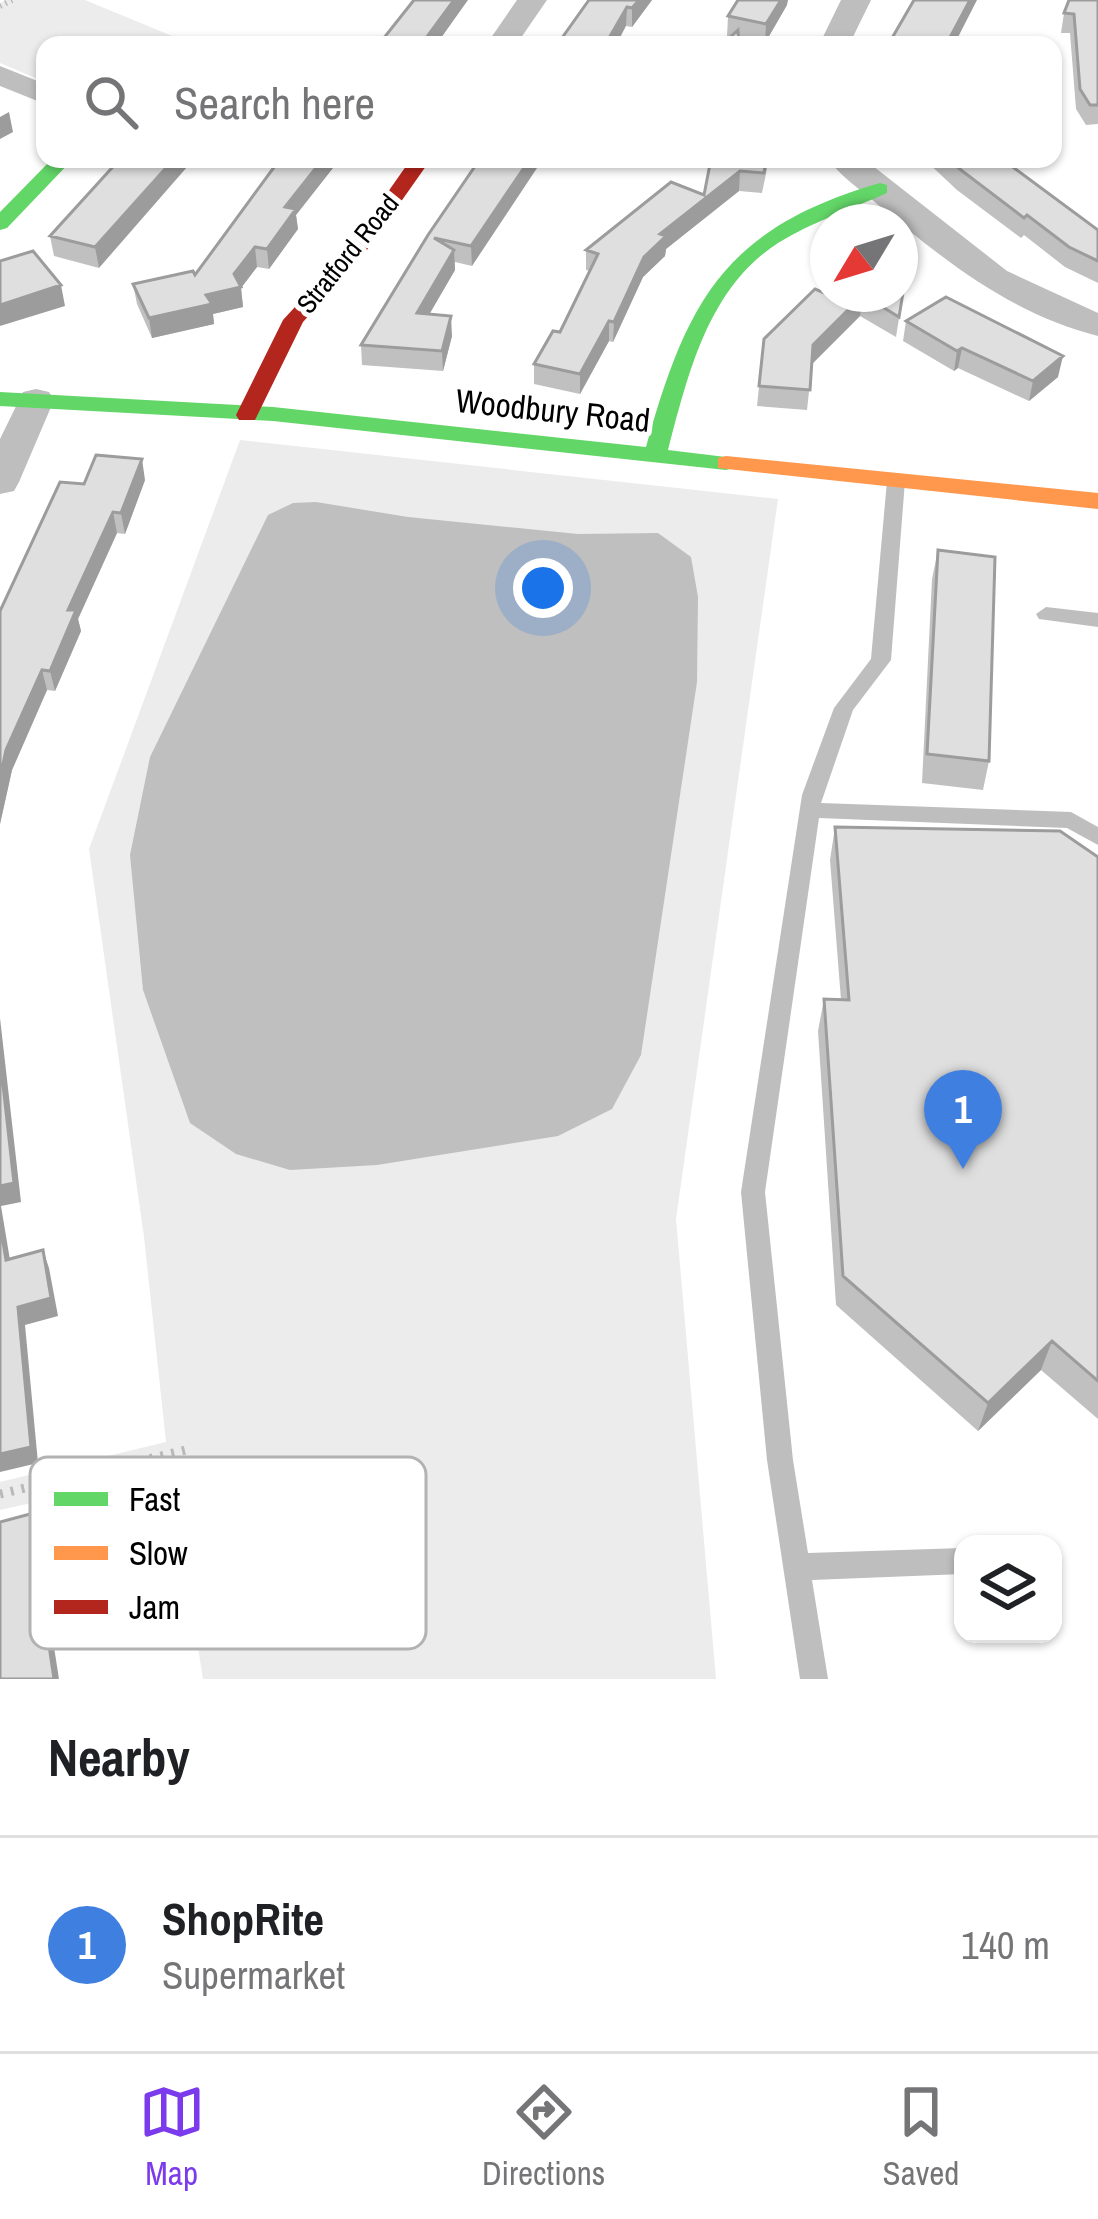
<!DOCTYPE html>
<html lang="en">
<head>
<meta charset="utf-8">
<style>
	body { margin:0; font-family:"Archivo Narrow",sans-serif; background:#f6f6f6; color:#202124 }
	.controls { position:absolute; right:36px; bottom:36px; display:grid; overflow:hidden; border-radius:24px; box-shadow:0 3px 9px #0004 }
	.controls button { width:108px; height:108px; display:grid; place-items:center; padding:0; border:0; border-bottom:3px solid #e0e0e0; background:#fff; color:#202124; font:60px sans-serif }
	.compass { position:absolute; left:810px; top:204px; width:108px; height:108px; border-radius:50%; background:#fff; box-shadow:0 3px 9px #0004; rotate:232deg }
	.you { position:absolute; left:543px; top:588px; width:42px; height:42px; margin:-30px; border:9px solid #fff; border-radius:50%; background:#1a73e8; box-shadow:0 0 0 18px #1a73e833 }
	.badge { display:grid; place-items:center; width:78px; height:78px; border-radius:50%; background:#7c3aed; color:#fff; font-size:39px; font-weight:700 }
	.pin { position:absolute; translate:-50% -99px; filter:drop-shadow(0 3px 6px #0008) }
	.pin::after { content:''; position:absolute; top:63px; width:42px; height:36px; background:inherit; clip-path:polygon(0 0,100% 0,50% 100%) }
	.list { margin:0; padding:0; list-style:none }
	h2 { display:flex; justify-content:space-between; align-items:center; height:156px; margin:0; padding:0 48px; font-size:51px }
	h2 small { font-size:39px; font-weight:400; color:#757577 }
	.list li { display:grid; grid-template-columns:78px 1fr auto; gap:36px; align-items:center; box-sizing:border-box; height:216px; padding:0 48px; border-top:3px solid #e0e0e0 }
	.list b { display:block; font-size:45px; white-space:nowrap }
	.list p { margin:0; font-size:39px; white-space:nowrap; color:#757577 }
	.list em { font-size:39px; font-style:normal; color:#757577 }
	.icon { flex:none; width:66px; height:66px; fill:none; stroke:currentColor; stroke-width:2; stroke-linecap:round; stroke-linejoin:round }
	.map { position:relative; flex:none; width:1098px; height:1679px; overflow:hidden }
	.search { position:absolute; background:#fff; box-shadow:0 3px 9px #0004; left:36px; right:36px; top:36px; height:132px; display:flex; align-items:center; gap:30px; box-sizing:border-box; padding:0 42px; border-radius:24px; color:#757577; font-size:45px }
	.sheet { height:372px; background:#fff }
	nav { display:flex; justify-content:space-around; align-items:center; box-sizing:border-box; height:168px; border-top:3px solid #e0e0e0; background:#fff; font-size:33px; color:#757577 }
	nav a { display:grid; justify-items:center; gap:6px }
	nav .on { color:#7c3aed }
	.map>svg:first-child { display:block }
	.green { fill:#ececec }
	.water { fill:#bfbfbf }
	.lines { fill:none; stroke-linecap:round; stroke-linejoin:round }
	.path-far1 { stroke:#b9b9b9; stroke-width:6; stroke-dasharray:1.5 4.5; stroke-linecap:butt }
	.path { stroke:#b9b9b9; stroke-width:9; stroke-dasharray:3 8; stroke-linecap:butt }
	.lane { fill:#bebebe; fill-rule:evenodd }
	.street { fill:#bebebe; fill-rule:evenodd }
	.fast { fill:#63d668; fill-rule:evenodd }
	.slow { fill:#ff974d; fill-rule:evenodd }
	.jam { fill:#b3261e; fill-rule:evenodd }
	.wall { fill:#c0c0c0 }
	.shaded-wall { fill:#9c9c9c }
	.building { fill:#dfdfdf; stroke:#9c9c9c; stroke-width:3 }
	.labels { text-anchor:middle; stroke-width:10; stroke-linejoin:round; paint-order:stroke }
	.far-street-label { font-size:27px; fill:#000; stroke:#fff }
	.street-label { font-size:33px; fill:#000; stroke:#fff }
	.key { fill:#fff; stroke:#b2b2b2; stroke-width:3 }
	.key-label { font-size:33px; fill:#000 }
</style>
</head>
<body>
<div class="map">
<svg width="1098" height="1679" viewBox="0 0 1098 1679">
	<rect width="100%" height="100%" fill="#fff"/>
	<path class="green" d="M6,0H85L194,45H45V82L0,63V3Z
		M240,440L778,499L676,1219L716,1679H203L170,1472L0,1510V1482L166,1442L144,1237L89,849Z"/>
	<path class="water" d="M316,502L408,517L578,534L658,533L691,557L698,597L697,682L641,1055L612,1109L558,1136L377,1165L290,1170L236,1154L190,1123L143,990L130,855L150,757L268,515L293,503Z"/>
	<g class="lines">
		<path class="path-far1" d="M0,6L12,0"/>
		<path class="path" d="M0,1494L186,1450"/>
		<path class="lane" d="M896,475L905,481L891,660L853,710L821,803L1071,812L1098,827V845L1067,828L819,818L765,1192L793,1460L808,1553L963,1548V1574L812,1580L828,1679H800L767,1460L741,1192L802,795L834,708L871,659L887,481Z
			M1046,607L1098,613V627L1039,619L1036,614Z"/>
		<path class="street" d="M517,0H547L516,45H486Z
			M841,0H871L849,45H819Z
			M0,66L45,84V104L0,86Z
			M828,159H864L1007,271L1098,313V336C1011,314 942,259 876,203C860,189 840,176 828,159Z
			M36,389L49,392L54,400L19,482L14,491L0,494V439L23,392Z"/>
		<path class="fast" d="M52,159H73L7,228L0,230V212Z
			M880,183L887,185V193C851,209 812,222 778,243C708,288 688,374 668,450L734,458V468L726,470L273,421L0,406V392L273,407L646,447C687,300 725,228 880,183Z"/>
		<path class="slow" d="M726,456L1098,493V509L718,468V458Z"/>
		<path class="jam" d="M411,159H431L362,257L303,322L255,420H239L236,415L283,320L348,249Z"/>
	</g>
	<path class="wall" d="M589,0H652L632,27L626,26Z
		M1098,0V124L1086,125L1076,109L1070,33H1061L1064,13Z
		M787,5L765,43L727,36L728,16Z
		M120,159L99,268L54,256L50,236Z
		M280,159H340L296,215L298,229L269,269L257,267L241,288L243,307L213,314L214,324L152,338L137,304L133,284L195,275Z
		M480,159L472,266L455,262V270L429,314L452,336L443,371L362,365L361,345Z
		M711,159H769L762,193L739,191L666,249L665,256L643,277L613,342L609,341L580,394L534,384V364L560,332L590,271L586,270V250L704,195Z
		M924,159H1002L1098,230V283L1065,267L1024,235L1021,238L957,190Z
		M909,256L896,337L860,316L812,364L807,410L757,406L764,339Z
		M906,321L1058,377L1029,401L958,368L954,371L903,341Z
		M145,480L125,534L117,533L78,619L81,631L55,691L47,690L12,770L0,824V611L84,484Z
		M938,550L989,761L983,790L922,783L932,579Z
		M835,827L1098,857V1419L1041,1370L978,1431L836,1305L818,1031L824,999L841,1000L830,860Z"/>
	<path class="shaded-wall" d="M454,0H468L436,45H421Z
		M639,0H652L632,27V8Z
		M781,0H788L787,5L765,43L766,24Z
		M970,0H977L954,45H946Z
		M627,7L626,26L616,45H605Z
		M9,112L13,132L0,139V117Z
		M174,159H194L99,268L95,247Z
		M323,159H340L296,215L298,229L269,269L267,249L285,207Z
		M530,159H543L472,266L471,246Z
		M740,171L739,191L666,249L665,256L643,277L613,342L614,322L644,257L660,234Z
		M255,247L257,267L241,288L243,307L213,314L214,324L152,338L149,318L206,295L234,274Z
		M454,250L455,270L418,334L417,313Z
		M61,285L65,306L0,326V305Z
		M863,295L860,316L811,365L813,345Z
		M451,316L452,336L443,371L442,351Z
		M609,321V341L580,394V374Z
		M962,348L958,368L954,371L957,351Z
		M1063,356L1058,377L1029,401L1033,381Z
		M142,459L145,480L125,534L121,513Z
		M113,512L117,533L78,619L81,631L55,691L50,671L68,610Z
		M42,670L47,690L12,770L0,824V778L6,750Z
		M0,1018L21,1202L1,1206L13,1278L6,1260L0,1224Z
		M43,1250L49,1268L58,1316L25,1325L38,1463L0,1472V1454L18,1307Z
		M1052,1341L1041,1370L978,1431L988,1403Z
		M34,1513L42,1529L54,1647L59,1679H54L47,1632Z"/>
	<path class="building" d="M414,0H454L421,45L379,44Z
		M589,0H639L632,8L627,7L605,45H557Z
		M738,0H781L766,24L728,16Z
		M914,0H970L946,45H888Z
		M1069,0H1098V105H1090L1080,89L1074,14L1064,13Z
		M738,30L739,45H722Z
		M120,159H174L95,247L50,236Z
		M280,159H323L285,207L296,209L267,249L255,247L234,274L241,287L206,295L212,304L149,318L133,284L193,271L195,275Z
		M480,159H530L471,246L434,238L454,250L417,313L451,316L442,351L361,345L428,235Z
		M711,159H766L764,173L740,171L660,234L666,236L644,257L614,322L609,321L580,374L534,364L553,331L560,332L598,254L586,250L671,182L704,195Z
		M948,159H1002L1098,230V261L1069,247L1027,215L1024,218L961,170Z
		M33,251L61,285L0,305V261Z
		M900,255L909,256L899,317L863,295L813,345L810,390L759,386L764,339L815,289L834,297L835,294H900Z
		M946,297L1063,356L1033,381L962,348L957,351L906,321Z
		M96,455L142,459L121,513L113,512L68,610H76L50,671L42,670L6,750L0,778V611L60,482L84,484Z
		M938,550L995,557L989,761L927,754Z
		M835,827L1060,831L1098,857V1381L1052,1341L988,1403L843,1276L824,999L849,1000Z
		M0,1058L14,1183L0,1186Z
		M0,1224L6,1260L43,1250L51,1298L18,1307L31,1447L0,1454Z
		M34,1513L47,1632L54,1679H0V1522Z"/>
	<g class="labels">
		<g class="far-street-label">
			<text transform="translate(348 254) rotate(-51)" y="9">Stratford Road</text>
		</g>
		<g class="street-label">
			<text transform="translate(553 410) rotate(6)" y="12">Woodbury Road</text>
		</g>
	</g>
	<rect x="30" y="1457" width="396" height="192" rx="18" class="key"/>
	<rect x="54" y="1492" width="54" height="14" fill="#63d668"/>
	<rect x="54" y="1546" width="54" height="14" fill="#ff974d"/>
	<rect x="54" y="1600" width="54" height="14" fill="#b3261e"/>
	<g class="key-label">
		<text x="129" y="1511">Fast</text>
		<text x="129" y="1565">Slow</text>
		<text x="129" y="1619">Jam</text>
	</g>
</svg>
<div class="controls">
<button><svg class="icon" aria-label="layers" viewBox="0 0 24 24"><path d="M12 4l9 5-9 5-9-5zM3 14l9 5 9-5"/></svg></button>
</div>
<svg class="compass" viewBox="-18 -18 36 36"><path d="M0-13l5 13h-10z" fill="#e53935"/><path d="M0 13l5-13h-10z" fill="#757577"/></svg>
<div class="you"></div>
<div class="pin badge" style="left:963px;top:1169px;background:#3f7fe0">1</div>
<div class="search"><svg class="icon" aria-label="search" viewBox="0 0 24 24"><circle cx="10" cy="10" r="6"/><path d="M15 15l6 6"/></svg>Search here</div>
</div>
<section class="sheet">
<h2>Nearby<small></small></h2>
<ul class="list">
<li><span class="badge" style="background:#3f7fe0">1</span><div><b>ShopRite</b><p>Supermarket</p></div><em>140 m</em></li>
</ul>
</section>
<nav>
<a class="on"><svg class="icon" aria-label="map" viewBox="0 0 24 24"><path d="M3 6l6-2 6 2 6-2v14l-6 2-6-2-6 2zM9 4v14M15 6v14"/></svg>Map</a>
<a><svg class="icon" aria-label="directions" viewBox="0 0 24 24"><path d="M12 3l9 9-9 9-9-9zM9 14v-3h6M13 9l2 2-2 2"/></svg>Directions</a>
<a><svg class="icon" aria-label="saved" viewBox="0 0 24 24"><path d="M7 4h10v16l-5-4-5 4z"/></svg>Saved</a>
</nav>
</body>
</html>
